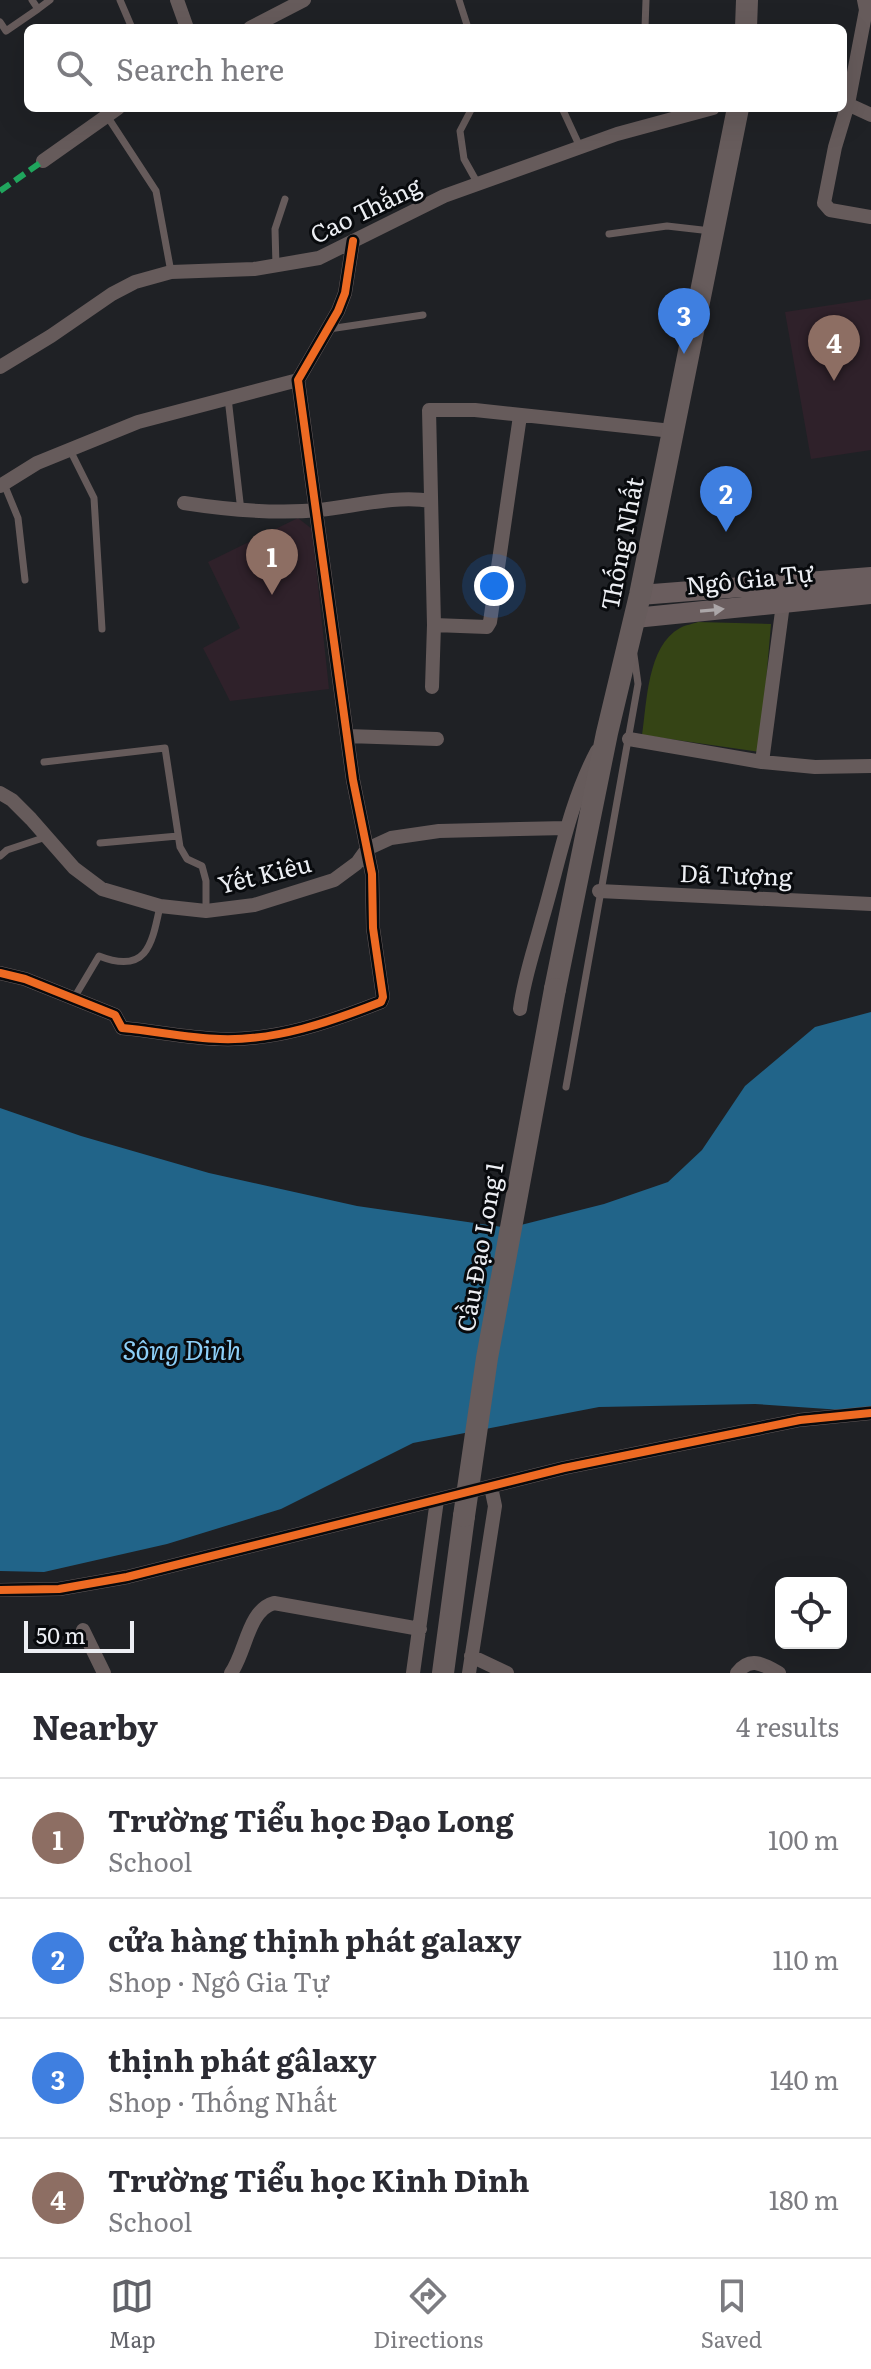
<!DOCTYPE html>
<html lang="en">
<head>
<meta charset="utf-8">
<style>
	body { margin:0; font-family:Literata,serif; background:#f2f2f3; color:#2b2b33 }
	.controls { position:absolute; right:24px; bottom:24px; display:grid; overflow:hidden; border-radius:12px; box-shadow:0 8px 32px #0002 }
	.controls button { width:72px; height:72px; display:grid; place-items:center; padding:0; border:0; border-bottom:2px solid #e1e1e2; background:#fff; color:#2b2b33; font:40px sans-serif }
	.scale { position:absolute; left:24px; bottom:20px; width:110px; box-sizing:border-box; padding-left:8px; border:4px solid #eceef3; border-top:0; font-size:22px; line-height:28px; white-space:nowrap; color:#eceef3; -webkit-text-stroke:6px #080a0d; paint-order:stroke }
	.you { position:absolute; left:494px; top:586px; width:28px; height:28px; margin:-20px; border:6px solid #fff; border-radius:50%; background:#1a73e8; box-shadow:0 0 0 12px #1a73e833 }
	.badge { display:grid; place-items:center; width:52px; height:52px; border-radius:50%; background:#616269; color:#fff; font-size:26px; font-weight:700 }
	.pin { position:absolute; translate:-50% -66px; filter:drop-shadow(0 2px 4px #0008) }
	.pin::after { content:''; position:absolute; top:42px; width:28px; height:24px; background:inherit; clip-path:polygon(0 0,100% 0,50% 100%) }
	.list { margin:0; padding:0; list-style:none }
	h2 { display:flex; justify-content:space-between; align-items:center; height:104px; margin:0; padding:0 32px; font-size:34px }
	h2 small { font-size:26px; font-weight:400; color:#7c7c81 }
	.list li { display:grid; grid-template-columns:52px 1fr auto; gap:24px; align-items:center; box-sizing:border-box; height:120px; padding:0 32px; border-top:2px solid #e1e1e2 }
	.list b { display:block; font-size:30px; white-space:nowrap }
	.list p { margin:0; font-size:26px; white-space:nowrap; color:#7c7c81 }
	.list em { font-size:26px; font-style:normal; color:#7c7c81 }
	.icon { flex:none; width:44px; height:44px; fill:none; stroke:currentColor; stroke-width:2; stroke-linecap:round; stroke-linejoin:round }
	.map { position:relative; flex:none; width:871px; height:1673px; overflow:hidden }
	.search { position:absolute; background:#fff; box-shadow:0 8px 32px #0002; left:24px; right:24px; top:24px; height:88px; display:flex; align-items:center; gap:20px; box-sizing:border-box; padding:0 28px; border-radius:12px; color:#7c7c81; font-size:30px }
	.sheet { height:584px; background:#fff }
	nav { display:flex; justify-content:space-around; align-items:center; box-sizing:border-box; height:112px; border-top:2px solid #e1e1e2; background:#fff; font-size:22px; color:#7c7c81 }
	nav a { display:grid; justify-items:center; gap:4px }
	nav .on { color:#616269 }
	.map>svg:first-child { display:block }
	.education { fill:#2f212a }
	.green { fill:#354415 }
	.water { fill:#216489 }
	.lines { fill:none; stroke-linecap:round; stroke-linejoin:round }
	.service { stroke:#665b5b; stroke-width:7 }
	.minor { stroke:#665b5b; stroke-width:14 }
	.secondary { stroke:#6a5d5e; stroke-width:20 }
	.primary { stroke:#675c5c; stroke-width:22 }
	.primary-bridge { stroke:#675c5c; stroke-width:22 }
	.quiet { stroke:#20a55d; stroke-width:6; stroke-dasharray:12 6; stroke-linecap:butt }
	.cycleway-casing { stroke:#080a0d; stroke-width:13 }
	.cycleway { stroke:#ed6a23; stroke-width:8 }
	.oneway { fill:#aba6a8 }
	.labels { text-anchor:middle; stroke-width:6; stroke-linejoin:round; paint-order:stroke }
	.street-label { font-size:24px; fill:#eceef3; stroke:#080a0d }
	.water-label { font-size:26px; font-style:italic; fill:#8dcff8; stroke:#080a0d }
</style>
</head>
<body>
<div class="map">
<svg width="871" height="1673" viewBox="0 0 871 1673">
	<rect width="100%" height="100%" fill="#1f2125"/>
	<path class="education" d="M871,299V450L811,459L785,312Z
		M298,518L312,529L329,689L230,701L203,648L240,628L208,562Z"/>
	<path class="green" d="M698,622L771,624L760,752L642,735C647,703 647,646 680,628C685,625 693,624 698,622Z"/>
	<path class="water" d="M871,1012V1412L755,1404L599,1407L413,1443L281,1509L167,1544L44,1572L0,1571V1108L81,1136L209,1173L357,1206L509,1228L604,1204L668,1182L702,1150L745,1086L815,1027Z"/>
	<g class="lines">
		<path class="service" d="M32,0L38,9L50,0
			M120,0L132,28
			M459,0L468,28
			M0,22L6,31L38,9
			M645,28L646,0
			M472,108L460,131L464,159L478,184
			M562,108L580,147
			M107,116L156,191L171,272
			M609,234L667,226L711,231
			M276,266L275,229L285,199
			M329,329L423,315
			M228,398L241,511
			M70,450L94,498L102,629
			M4,484L18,518L25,580
			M44,762L165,748L180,847L187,859L202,866L206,881V911
			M100,843L178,836
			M0,856L7,850L46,837
			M74,998L99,956C147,975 152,944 160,906
			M566,1087L638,684L634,655"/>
		<path class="minor" d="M177,0L187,28
			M864,0L866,10L848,104L835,147L824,203L830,210L871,217
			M250,28L304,0
			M843,102L871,115
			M43,161L118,108
			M0,367L51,336L112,294L135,282L171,272L254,269L319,258L444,196L617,134L713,108
			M0,486L37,463L138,422L298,380
			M184,503C229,510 274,514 320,510C356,506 396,495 431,501
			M434,625L487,627L490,622L520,416
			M432,687L434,625L429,410H475L672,431
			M347,736L437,739
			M629,739L762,762L815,767L871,766
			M762,762L783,604
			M0,793L12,800L31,819L74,868L102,889L160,906L206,911L254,905L334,880L357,863L367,849L391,838L439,831L566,828
			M599,891L871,904
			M0,973L25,979L115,1015L122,1028C155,1031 188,1038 220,1039C276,1041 330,1022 381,1002L383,997L373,928L372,874L353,780L298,380L338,311L345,293L353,241
			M520,1009C524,978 534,950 542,920C559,863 569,804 597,751
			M0,1590L59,1589L127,1577L564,1468L800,1420L871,1413
			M83,1630L104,1673
			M471,1656L507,1673
			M231,1673C246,1652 248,1610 274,1603L420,1629
			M413,1673L437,1500
			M469,1673L495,1506L491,1487
			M737,1673C750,1656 763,1664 779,1673"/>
		<path class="secondary" d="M640,595L871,577
			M635,618L871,594"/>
		<path class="primary" d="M746,28L747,0
			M555,989L607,733L640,595L738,108
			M443,1673L464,1516"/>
		<path class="primary-bridge" d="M464,1516L487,1358L555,989"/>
		<path class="quiet" d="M0,191L43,161"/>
		<g class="cycleway-casing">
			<path id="cycleway" d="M0,973L25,979L115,1015L122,1028C155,1031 188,1038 220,1039C276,1041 330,1022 381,1002L383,997L373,928L372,874L353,780L298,380L338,311L345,293L353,241
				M0,1590L59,1589L127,1577L564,1468L800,1420L871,1413"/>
		</g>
		<use href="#cycleway" class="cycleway"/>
	</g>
	<defs><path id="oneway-solid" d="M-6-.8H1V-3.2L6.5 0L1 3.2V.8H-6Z" transform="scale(2)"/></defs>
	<use class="oneway" href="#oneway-solid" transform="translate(712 610) rotate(-5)"/>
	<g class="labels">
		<g class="street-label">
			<text transform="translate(366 211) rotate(-26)" y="8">Cao Thắng</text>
			<text transform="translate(623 544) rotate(-79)" y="8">Thống Nhất</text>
			<text transform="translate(750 580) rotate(-6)" y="8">Ngô Gia Tự</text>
			<text transform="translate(265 875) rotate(-14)" y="8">Yết Kiêu</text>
			<text transform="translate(736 876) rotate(2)" y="8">Dã Tượng</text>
			<text transform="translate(481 1247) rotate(-80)" y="8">Cầu Đạo Long 1</text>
		</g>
		<g class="water-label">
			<text x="182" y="1360">Sông Dinh</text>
		</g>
	</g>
</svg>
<div class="controls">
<button><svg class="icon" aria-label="locate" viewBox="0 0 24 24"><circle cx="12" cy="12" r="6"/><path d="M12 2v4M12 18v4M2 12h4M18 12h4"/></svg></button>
</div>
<div class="scale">50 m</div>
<div class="you"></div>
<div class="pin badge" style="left:272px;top:595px;background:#8d6e63">1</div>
<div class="pin badge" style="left:726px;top:532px;background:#3f7fe0">2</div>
<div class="pin badge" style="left:684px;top:354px;background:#3f7fe0">3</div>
<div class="pin badge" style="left:834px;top:381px;background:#8d6e63">4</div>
<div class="search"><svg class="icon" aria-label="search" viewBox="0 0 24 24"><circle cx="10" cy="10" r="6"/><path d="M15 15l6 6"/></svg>Search here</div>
</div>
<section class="sheet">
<h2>Nearby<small>4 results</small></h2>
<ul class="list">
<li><span class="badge" style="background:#8d6e63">1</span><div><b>Trường Tiểu học Đạo Long</b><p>School</p></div><em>100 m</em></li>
<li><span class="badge" style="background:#3f7fe0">2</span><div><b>cửa hàng thịnh phát galaxy</b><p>Shop · Ngô Gia Tự</p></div><em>110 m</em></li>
<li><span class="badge" style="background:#3f7fe0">3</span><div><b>thịnh phát gâlaxy</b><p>Shop · Thống Nhất</p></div><em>140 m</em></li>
<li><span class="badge" style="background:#8d6e63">4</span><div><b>Trường Tiểu học Kinh Dinh</b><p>School</p></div><em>180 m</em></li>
</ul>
</section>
<nav>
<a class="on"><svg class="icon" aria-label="map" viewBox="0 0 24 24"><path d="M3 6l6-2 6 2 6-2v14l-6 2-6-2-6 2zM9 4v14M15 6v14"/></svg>Map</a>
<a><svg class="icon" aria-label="directions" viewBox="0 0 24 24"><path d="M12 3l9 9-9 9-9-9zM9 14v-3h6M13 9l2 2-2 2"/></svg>Directions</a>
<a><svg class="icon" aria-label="saved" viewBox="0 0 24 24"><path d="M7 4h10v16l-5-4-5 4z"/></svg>Saved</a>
</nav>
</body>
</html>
